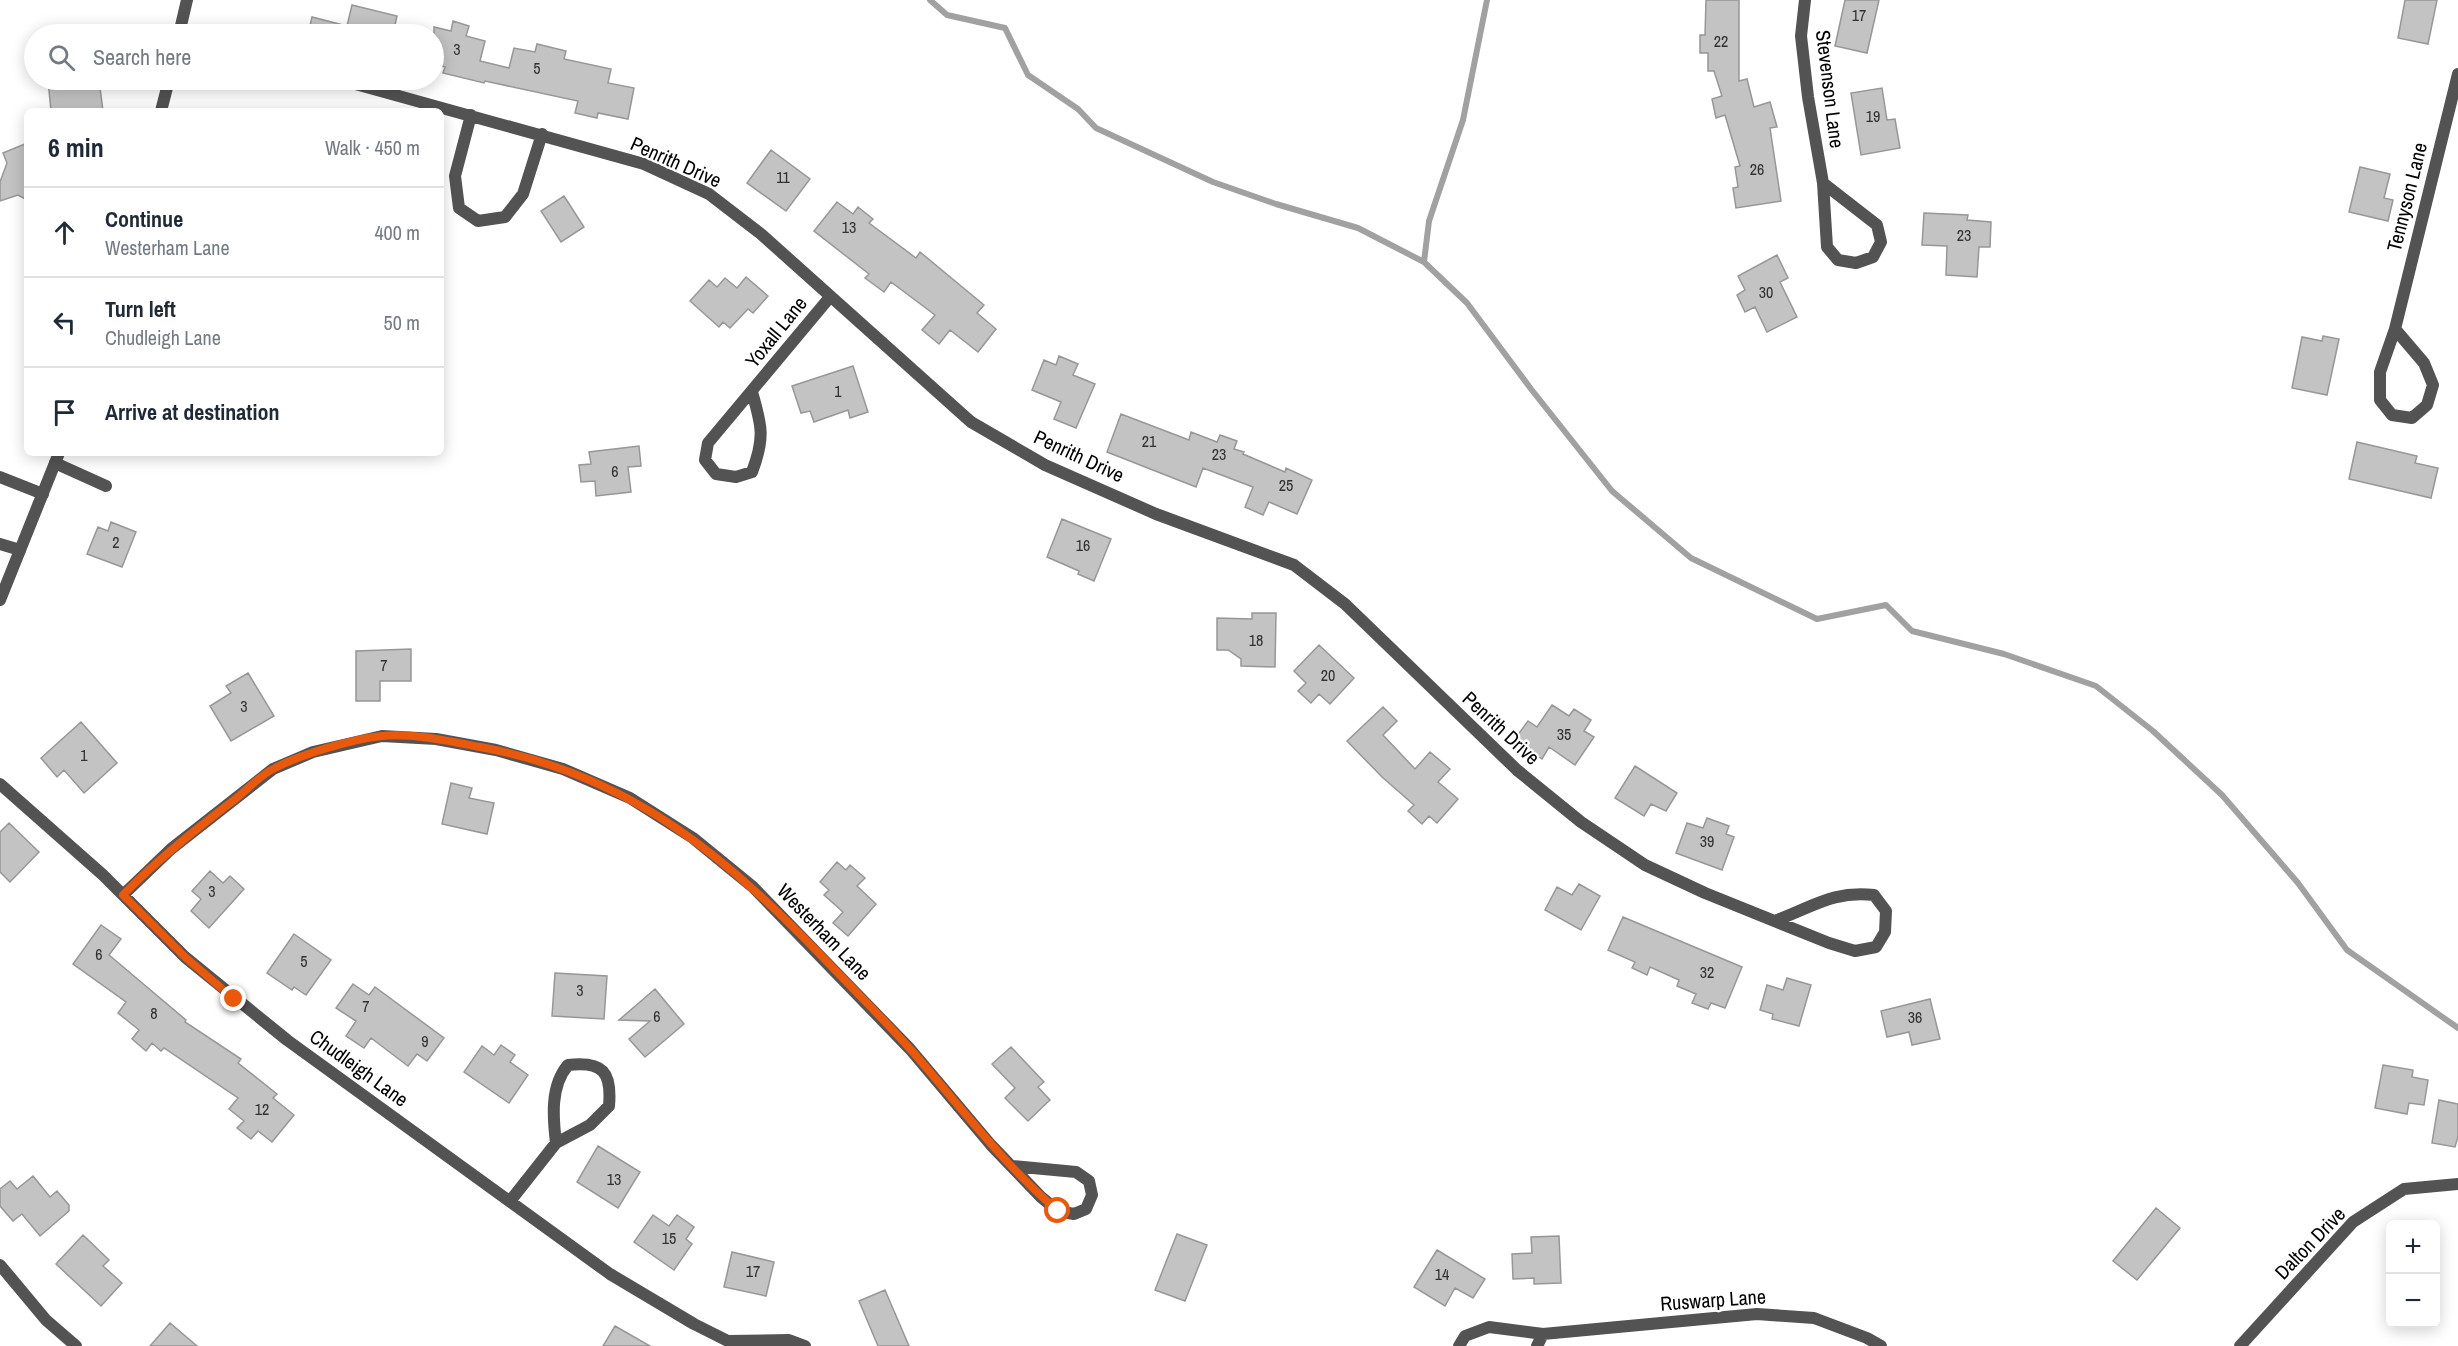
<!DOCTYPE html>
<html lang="en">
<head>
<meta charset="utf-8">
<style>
	body { margin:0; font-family:"Archivo Narrow",sans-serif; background:#f6f6f7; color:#1f2937 }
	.controls { position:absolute; right:18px; bottom:18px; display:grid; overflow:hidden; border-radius:9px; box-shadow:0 3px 15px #0003 }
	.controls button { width:54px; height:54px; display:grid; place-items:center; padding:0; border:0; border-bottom:2px solid #e0e1e3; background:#fff; color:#1f2937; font:30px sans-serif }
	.stop { position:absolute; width:18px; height:18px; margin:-14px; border:4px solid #ea580c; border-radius:50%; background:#fff }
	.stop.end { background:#ea580c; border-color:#fff; box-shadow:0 2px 6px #0008 }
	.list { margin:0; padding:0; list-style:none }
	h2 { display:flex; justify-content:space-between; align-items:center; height:78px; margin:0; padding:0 24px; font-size:26px }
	h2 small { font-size:20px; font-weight:400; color:#747a83 }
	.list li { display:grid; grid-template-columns:39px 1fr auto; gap:18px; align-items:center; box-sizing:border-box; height:90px; padding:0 24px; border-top:2px solid #e0e1e3 }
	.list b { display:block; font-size:22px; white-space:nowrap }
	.list p { margin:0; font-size:20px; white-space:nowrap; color:#747a83 }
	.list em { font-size:20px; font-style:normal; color:#747a83 }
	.icon { flex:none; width:33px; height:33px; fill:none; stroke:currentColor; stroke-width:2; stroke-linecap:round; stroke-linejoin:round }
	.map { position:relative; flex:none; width:2458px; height:1346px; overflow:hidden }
	.search { position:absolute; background:#fff; box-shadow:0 3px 15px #0003; left:24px; top:24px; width:420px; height:66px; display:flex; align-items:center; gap:15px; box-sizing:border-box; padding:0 21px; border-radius:33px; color:#747a83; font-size:22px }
	.panel { position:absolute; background:#fff; box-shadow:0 3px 15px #0003; left:24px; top:108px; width:420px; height:348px; border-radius:9px }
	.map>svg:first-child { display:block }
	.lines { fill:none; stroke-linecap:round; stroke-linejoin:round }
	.stream { stroke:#a1a1a1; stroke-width:6 }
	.building { fill:#c3c3c3; stroke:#979797; stroke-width:1.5 }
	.minor { stroke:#535353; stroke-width:12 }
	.tertiary { stroke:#535353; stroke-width:12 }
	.route { stroke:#ea580c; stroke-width:8 }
	.labels { text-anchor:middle; stroke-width:4.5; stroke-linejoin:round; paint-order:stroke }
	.number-label { font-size:16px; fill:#313131 }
	.street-label { font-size:20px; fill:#000; stroke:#fff }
</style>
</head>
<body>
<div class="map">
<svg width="2458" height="1346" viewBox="0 0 2458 1346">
	<rect width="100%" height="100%" fill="#fff"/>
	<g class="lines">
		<path class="stream" d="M930,0L947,15L1005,28L1028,75L1078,109L1096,128L1213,182L1276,204L1358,228L1424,262L1467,303L1531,389L1612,491L1691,558L1817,619L1886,605L1912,631L2004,654L2096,686L2153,731L2222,795L2298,883L2347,950L2458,1028
			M1424,262L1429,221L1463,120L1487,0"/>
	</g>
	<path class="building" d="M1706,0H1739V81L1747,79L1754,107L1770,102L1777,127L1770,128L1781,201L1736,208L1733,188L1738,187L1735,167L1740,166L1725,115L1716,118L1712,99L1722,96L1714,71H1708V53H1700V35H1705Z
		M1845,0H1879L1867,53L1835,46Z
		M2405,0H2437L2428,44L2398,38Z
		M352,5L397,16L393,34H308L312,17L347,26Z
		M453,21L469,26L466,36L485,41L480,61L509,68L514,48L535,52L537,44L566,51L564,59L611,69L608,83L634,88L628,119L598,113L597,118L575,113L578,101L485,81L484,83L443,73L445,67L434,64V27L451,31Z
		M48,80H99L103,111H51Z
		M1882,88L1887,120L1895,119L1900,148L1861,155L1851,93Z
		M27,143V200L18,195L0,201V182L7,163L3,153Z
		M771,150L810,179L786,211L747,183Z
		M2360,167L2390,174L2384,198L2393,200L2388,221L2349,212Z
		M564,196L584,227L561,242L541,211Z
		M837,202L853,214L858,207L873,219L869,223L916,258L920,252L984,305L977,313L996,329L978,352L950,330L939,344L922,330L935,315L891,282L884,292L865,278L869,274L814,231Z
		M1924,213L1968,215L1967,220L1991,222L1990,247H1979L1977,277L1946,275L1947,246L1922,245Z
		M1777,255L1788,278L1780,282L1797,317L1767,332L1755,307L1745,312L1737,295L1745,290L1738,276Z
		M746,277L768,296L753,313L748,309L730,328L723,322L719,327L690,301L709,280L717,287L725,278L737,288Z
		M2323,336L2339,339L2327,395L2292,388L2302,337L2322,341Z
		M1059,356L1078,364L1073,375L1095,384L1076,428L1054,419L1061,402L1032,390L1044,360L1056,365Z
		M853,366L868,412L850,418L848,410L814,422L810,411L801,413L792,386Z
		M1121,414L1189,440L1191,432L1217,442L1220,435L1237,441L1234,449L1244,452L1243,454L1285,472L1286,468L1312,480L1297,514L1269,502L1263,515L1245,507L1253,487L1203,468L1196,487L1107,452Z
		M2357,442L2417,456L2415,463L2438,468L2431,498L2349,479Z
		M639,446L641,466L628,467L631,492L596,496L595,481L581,482L579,465L591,464L589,452Z
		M1062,519L1111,539L1094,581L1078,574L1079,571L1047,557Z
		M111,522L136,532L122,567L87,554L98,527L108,531Z
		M1252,613H1276L1275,667L1241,666V659L1228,650H1217V618L1252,619Z
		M1319,645L1354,678L1330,704L1319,694L1311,703L1298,691L1306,683L1294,671Z
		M411,649V681H380V701H356V651Z
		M248,673L274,716L231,741L210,706L231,693L226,686Z
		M1552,705L1569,716L1574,709L1591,720L1584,731L1594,737L1575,765L1549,747L1542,759L1514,740L1528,721L1537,727Z
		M1383,707L1397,721L1383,735L1415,769L1430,752L1450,769L1438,782L1458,799L1437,823L1429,816L1422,824L1408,811L1414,805L1382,777L1347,741Z
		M81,722L117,763L84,793L64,770L57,777L41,758Z
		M1635,766L1677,793L1666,811L1651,804L1644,816L1615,798Z
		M451,783L472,788L469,798L494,803L487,834L442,824Z
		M1707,818L1729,826L1726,834L1734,837L1722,870L1676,853L1687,823L1703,828Z
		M9,823L39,852L10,882L0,872V832Z
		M837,862L846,870L850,865L865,878L857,886L876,904L848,936L833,923L843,912L824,895L829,890L820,882Z
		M210,871L223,883L230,876L244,889L209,928L191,911L201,899L192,891Z
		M1579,884L1600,896L1581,930L1545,910L1557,887L1572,895Z
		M1623,917L1742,967L1725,1008L1711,1003L1708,1009L1692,1003L1696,994L1677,986L1679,980L1650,967L1647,975L1632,968L1635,962L1608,950Z
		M101,925L121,939L109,955L186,1020L185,1022L241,1059L238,1063L277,1094L273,1098L294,1115L272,1142L258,1131L251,1139L237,1128L244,1121L229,1109L238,1098L164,1048L161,1051L152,1043L146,1051L132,1039L139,1030L118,1013L126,1002L73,964Z
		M294,934L331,960L306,995L294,987L292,990L267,973Z
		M555,973L607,976L604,1019L552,1016Z
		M1787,978L1811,985L1799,1026L1772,1019L1773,1014L1760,1010L1767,985L1783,990Z
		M353,984L369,995L375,987L444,1038L427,1061L417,1054L408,1066L371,1038L364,1048L346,1036L356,1021L336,1008Z
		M655,989L684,1024L645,1057L629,1039L650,1021L619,1020Z
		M1930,999L1940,1039L1912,1045L1909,1032L1887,1037L1881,1011Z
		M501,1045L515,1055L510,1062L528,1075L509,1103L464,1072L482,1046L494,1055Z
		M1011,1047L1044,1082L1038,1087L1050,1100L1028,1121L1005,1098L1015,1088L992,1064Z
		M2383,1065L2413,1070L2412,1077L2428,1080L2424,1105L2409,1103L2407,1114L2375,1108Z
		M2439,1100L2458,1104V1137L2455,1147L2432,1143Z
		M598,1146L640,1172L618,1208L577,1182Z
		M33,1176L50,1197L57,1191L69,1205V1211L40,1236L22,1214L13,1221L0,1206V1189L10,1181L17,1189Z
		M2156,1208L2180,1228L2137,1280L2113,1261Z
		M653,1215L669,1226L677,1215L694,1227L686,1239L692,1244L674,1270L634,1242Z
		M1177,1234L1207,1245L1185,1301L1155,1290Z
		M83,1235L109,1260L103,1266L122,1283L101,1306L56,1264Z
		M1559,1236L1561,1283L1534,1284V1278L1513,1279L1512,1254L1532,1253L1531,1237Z
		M1437,1250L1485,1279L1473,1298L1455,1288L1445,1306L1414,1287Z
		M732,1252L774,1262L766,1296L724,1287Z
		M885,1290L909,1346H878L859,1301Z
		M170,1323L197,1346H150Z
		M615,1326L650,1346H603Z"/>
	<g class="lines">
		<path class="minor" d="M1805,0L1801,36L1808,97L1823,183L1827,247L1838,260L1856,263L1873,257L1881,242L1877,225L1823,183
			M341,80L644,164L709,194L761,234L971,422L1045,465L1156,514L1294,565L1345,604L1517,770L1581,822L1645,865L1705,893L1829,943L1855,951L1876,947L1885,932L1886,911L1874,895C1835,890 1812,907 1777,920
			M471,115L455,176L459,208L478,221L505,217L523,194L542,134
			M2395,329L2424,363L2433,385L2427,405L2412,418L2392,415L2380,400V372L2395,329L2458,74
			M752,392C762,426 765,438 752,472L736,477L716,474L705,460L708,443L830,297
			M55,463L106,486
			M0,477L43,494
			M0,544L20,550
			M0,784L103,875L185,957L287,1040L610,1274L694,1324L728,1341L733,1346
			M123,895L171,849L273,769L313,752L382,736L436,739L496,750L563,769L630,798L693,838L753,887L910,1049L991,1145L1041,1197L1058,1211L1074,1214L1086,1209L1092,1195L1089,1181L1076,1172L1012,1166
			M511,1200L556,1143L590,1125L609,1106C612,1072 603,1061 568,1065C550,1086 553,1118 556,1143
			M0,1265L46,1320L76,1346
			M728,1341L789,1340L805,1346
			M1459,1346L1465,1336L1489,1327L1543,1334L1757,1314L1814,1318L1867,1338L1881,1346
			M1537,1346L1543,1334
			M2240,1346L2353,1222L2404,1189L2458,1184"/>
		<path class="tertiary" d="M179,34L187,0
			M161,111L169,80
			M0,600L59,453"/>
	</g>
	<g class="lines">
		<path class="route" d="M234,999L185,957L123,895C157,860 195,830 234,800C247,790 260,775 275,768C302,754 352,739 382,736C414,733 449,741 480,747C634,775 731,861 835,970C861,997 887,1023 912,1051C959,1105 1003,1164 1058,1211"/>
	</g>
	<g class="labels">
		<g class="number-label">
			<text x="1859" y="21">17</text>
			<text x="1721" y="47">22</text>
			<text x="457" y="55">3</text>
			<text x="537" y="74">5</text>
			<text x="1873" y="122">19</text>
			<text x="1757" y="175">26</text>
			<text x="783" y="183">11</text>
			<text x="849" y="233">13</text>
			<text x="1964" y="241">23</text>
			<text x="1766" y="298">30</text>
			<text x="838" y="397">1</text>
			<text x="1149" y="447">21</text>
			<text x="1219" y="460">23</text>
			<text x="615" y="477">6</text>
			<text x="1286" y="491">25</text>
			<text x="116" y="548">2</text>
			<text x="1083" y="551">16</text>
			<text x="1256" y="646">18</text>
			<text x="384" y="671">7</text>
			<text x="1328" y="681">20</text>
			<text x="244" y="712">3</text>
			<text x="1564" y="740">35</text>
			<text x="84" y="761">1</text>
			<text x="1707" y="847">39</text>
			<text x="212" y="897">3</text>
			<text x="99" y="960">6</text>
			<text x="304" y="967">5</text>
			<text x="1707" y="978">32</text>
			<text x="580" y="996">3</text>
			<text x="366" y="1012">7</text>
			<text x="154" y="1019">8</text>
			<text x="657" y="1022">6</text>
			<text x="1915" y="1023">36</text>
			<text x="425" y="1047">9</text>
			<text x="262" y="1115">12</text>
			<text x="614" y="1185">13</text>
			<text x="669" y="1244">15</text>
			<text x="753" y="1277">17</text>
			<text x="1442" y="1280">14</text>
		</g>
		<g class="street-label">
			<text transform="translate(1830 89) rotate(83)" y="7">Stevenson Lane</text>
			<text transform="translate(676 162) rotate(24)" y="7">Penrith Drive</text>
			<text transform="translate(2407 197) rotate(-76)" y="7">Tennyson Lane</text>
			<text transform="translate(776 332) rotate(-51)" y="7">Yoxall Lane</text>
			<text transform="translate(1079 456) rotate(25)" y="7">Penrith Drive</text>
			<text transform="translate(1501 728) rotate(43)" y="7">Penrith Drive</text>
			<text transform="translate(824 932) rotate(46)" y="7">Westerham Lane</text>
			<text transform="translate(359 1068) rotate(36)" y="7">Chudleigh Lane</text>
			<text transform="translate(2310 1243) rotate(-46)" y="7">Dalton Drive</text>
			<text transform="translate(1713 1300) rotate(-4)" y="7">Ruswarp Lane</text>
		</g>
	</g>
</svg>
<div class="controls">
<button>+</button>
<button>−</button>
</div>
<div class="stop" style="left:1058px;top:1211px"></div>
<div class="stop end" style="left:234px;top:999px"></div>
<div class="search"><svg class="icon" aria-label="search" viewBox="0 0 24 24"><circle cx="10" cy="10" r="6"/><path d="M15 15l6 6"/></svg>Search here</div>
<section class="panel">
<h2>6 min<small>Walk · 450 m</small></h2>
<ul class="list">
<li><svg class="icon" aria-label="ahead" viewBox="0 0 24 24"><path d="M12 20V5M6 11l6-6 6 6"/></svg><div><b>Continue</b><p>Westerham Lane</p></div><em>400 m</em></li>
<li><svg class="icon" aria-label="left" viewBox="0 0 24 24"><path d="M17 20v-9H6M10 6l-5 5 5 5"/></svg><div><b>Turn left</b><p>Chudleigh Lane</p></div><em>50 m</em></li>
<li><svg class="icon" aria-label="arrive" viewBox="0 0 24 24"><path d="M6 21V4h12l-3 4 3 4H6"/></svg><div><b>Arrive at destination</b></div></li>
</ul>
</section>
</div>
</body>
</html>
